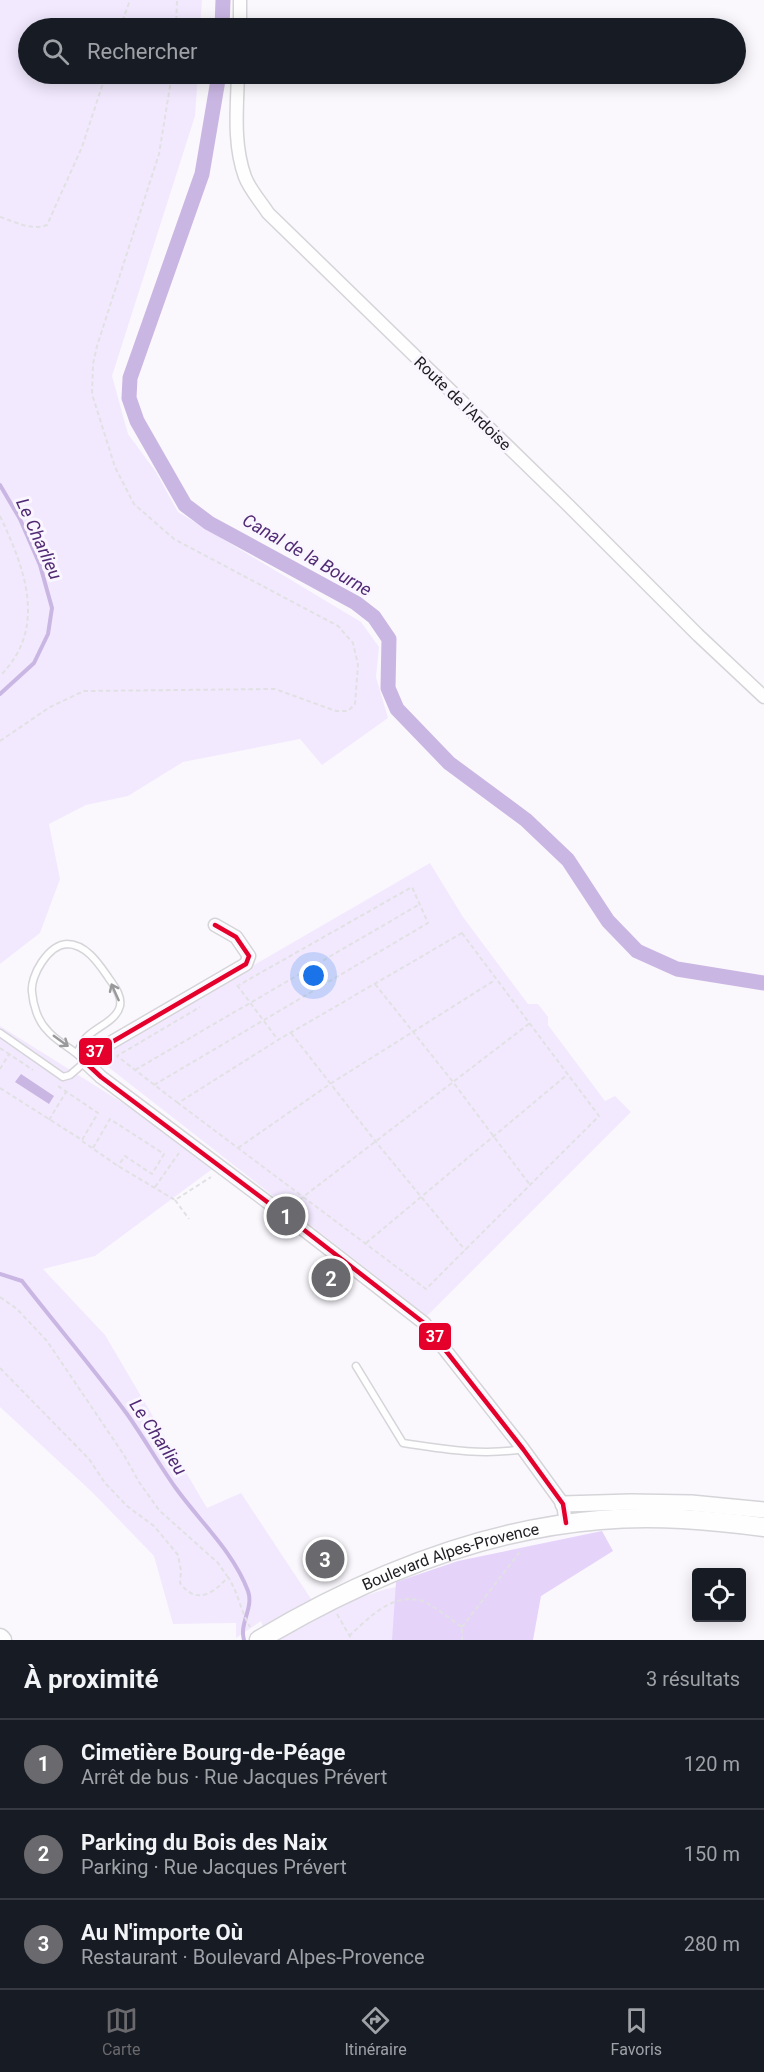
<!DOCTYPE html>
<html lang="fr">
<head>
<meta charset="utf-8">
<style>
	body { margin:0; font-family:Roboto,sans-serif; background:#20242c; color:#f1f3f6 }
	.controls { position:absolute; right:18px; bottom:18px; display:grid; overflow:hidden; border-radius:6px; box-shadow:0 3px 15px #0003 }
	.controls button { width:54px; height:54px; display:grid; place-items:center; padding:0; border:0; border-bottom:2px solid #363941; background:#171b24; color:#f1f3f6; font:30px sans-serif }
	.you { position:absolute; left:314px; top:976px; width:21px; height:21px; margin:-15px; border:4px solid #fff; border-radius:50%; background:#1a73e8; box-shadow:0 0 0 9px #1a73e833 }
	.badge { display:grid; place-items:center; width:39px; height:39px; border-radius:50%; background:#6a696d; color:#fff; font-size:20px; font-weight:700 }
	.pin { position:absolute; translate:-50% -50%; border:3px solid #fff; box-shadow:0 2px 6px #0006 }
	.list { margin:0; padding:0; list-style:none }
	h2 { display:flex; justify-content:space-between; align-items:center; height:78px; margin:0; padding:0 24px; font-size:26px }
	h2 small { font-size:20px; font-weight:400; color:#9ea1a6 }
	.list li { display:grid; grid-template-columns:39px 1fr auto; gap:18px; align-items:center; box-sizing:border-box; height:90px; padding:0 24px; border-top:2px solid #363941 }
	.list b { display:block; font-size:22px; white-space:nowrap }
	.list p { margin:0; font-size:20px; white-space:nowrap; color:#9ea1a6 }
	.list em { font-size:20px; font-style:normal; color:#9ea1a6 }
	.icon { flex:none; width:33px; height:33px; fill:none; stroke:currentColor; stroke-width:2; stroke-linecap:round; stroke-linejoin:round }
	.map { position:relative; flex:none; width:764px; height:1640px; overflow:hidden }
	.search { position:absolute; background:#171b24; box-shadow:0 3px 15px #0003; left:18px; right:18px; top:18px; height:66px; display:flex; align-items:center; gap:15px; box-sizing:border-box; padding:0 21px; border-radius:33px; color:#9ea1a6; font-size:22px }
	.sheet { height:348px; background:#171b24 }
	nav { display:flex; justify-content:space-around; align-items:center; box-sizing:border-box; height:84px; border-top:2px solid #363941; background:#171b24; font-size:16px; color:#9ea1a6 }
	nav a { display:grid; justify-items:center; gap:3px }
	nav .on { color:#6a696d }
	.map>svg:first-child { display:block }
	.green { fill:#f2e9fe }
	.forest { fill:#e5d3fa }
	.water { fill:#cab6e3 }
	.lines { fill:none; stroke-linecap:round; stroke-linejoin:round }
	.stream { stroke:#cab6e3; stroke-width:4 }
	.canal { stroke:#cab6e3; stroke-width:15 }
	.service-casing { stroke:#d5d4d8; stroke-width:9 }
	.minor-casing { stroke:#d5d4d8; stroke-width:15 }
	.tertiary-casing { stroke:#d5d4d8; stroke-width:18 }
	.primary-casing { stroke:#d5d4d8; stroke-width:21 }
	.path { stroke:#e1e1e3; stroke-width:2; stroke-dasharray:4.5 3; stroke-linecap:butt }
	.service { stroke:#fefeff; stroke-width:6 }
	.minor { stroke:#fefeff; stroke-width:12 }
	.tertiary { stroke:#fefeff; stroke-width:15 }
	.primary { stroke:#fefeff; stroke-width:18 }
	.bus-1-casing { stroke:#faf6ff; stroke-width:9 }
	.bus-1 { stroke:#e4002b; stroke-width:4.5 }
	.oneway { stroke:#99989a }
	.labels { text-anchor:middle; stroke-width:6; stroke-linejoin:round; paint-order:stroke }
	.street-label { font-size:16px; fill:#1d1c1f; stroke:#faf6ff }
	.water-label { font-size:18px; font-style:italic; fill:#512a74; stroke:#faf6ff }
	.line-badge { stroke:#faf6ff; stroke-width:2 }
	.badge-label { font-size:16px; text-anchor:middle; font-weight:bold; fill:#fff }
</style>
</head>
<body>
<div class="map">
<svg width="764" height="1640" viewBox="0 0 764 1640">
	<rect width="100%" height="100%" fill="#faf8fd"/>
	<path class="green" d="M0,0H202L200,28H28V74H198L195,116L112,376L128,434L156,472L178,512L361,622L379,647L376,677L388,718L322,765L300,739L183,762L128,796L86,805L49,824L60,879L40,933L0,964Z
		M430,863L463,917L528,1004H538L548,1017V1025L605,1101L615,1096L631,1112L427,1316L103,1063L102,1053Z
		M0,1026L131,1108L215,1167L95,1256L43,1269L105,1335L207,1508L241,1493L319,1611L386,1589L407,1585L530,1640H267L261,1621L236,1638V1623L173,1624L154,1556L92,1492L0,1407Z"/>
	<path class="forest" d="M602,1531L613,1551L541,1596L533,1640H392L396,1582L458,1561Z"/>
	<path class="water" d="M21,1074L54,1096L49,1104L15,1082Z"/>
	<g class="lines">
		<path class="stream" d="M0,485L20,519L40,565L52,608L48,634L34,663L0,694
			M0,1274L22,1281C57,1326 94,1369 127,1414C144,1438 158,1463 175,1487C200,1522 233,1551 248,1591C254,1608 239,1623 244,1640"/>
		<path class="canal" d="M222,28L223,0
			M219,74L202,174L130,378L129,398L137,421L185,505L209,523L356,603L374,617L389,639L388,688L397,709L449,763L526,820L568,860L608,921L637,951L677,969L764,983"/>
		<g class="service-casing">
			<path id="service" d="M0,1033L63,1077L70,1075L85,1062C74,1048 57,1043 47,1030C38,1021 33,1005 32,992C30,976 48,945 67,944C86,944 99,964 108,977C114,986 122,995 120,1006C116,1022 93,1028 84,1040C81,1044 80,1049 77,1052
				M356,1366L403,1443C443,1449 483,1456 523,1449"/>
		</g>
		<g class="minor-casing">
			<path id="minor" d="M240,28V0
				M238,74C237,108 233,144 245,177C250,190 261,202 268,213L567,504L698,635L764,697
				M215,925L236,937L249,956L246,964L93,1053L85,1062L101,1077L286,1216L424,1323L523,1449L563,1504L566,1523"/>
		</g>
		<g class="tertiary-casing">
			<path id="tertiary" d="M563,1504L631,1502L691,1503L764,1510"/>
		</g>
		<g class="primary-casing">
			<g id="primary">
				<path d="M0,1638L2,1640"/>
				<path id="s1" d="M259,1640C363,1578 479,1530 600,1520C655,1515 710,1520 764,1527"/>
			</g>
		</g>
		<path class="path" d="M120,28L130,0
			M176,28L177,0
			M0,217C16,222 31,231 47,225L82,147L106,74
			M0,516C25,569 48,628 0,676
			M0,741L50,707L84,691L275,689L336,711H348L355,704L358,665L353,643L338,626L174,539L134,504L115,467L92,394L93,364L97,346L159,154L172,74
			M462,933L599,1116L426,1289L178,1103L278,1040Z
			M375,984L453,1082L530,1185
			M237,985L278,1040
			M291,1033L376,1142L465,1250
			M0,1048L9,1054
			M0,1069L9,1054L33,1070
			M135,1070L420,904
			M154,1085L428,923L412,887L239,985
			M0,1088L82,1140L98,1113L58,1086
			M178,1103L117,1056L200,1007
			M49,1120L66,1092
			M82,1141L118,1166L175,1200L211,1177
			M93,1148L110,1119L164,1154L152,1174L125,1156L118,1166
			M238,1148L330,1084L495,980
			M155,1187L179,1153
			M175,1200L189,1219
			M295,1206L303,1197L530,1023
			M366,1243L568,1074
			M0,1297L17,1309L47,1341L124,1455L139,1482L159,1510L218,1563L227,1576
			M0,1368L89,1459L105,1483L127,1506L154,1526L178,1555L181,1571L180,1583C196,1605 213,1594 228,1577C239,1594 240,1610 250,1627
			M337,1614L352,1640
			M462,1627L522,1549
			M349,1636C369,1618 392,1592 422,1601C434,1605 451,1620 462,1627V1640"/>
		<use href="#service" class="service"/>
		<use href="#minor" class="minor"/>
		<use href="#tertiary" class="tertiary"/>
		<use href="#primary" class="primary"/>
		<g class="bus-1-casing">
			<path id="bus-1" d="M215,925L236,937L249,956L246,964L93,1053L85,1062L101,1077L286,1216L424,1323L523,1449L563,1504L566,1523"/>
		</g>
		<use href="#bus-1" class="bus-1"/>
	</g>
	<defs><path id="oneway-shaft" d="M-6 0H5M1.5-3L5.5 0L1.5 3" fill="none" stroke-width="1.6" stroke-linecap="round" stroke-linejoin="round" transform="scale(1.5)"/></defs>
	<g class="oneway">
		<use href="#oneway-shaft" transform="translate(115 992) rotate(-114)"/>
		<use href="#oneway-shaft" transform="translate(61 1041) rotate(36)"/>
	</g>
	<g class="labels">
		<g class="street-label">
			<text transform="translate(463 403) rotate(44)" y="6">Route de l'Ardoise</text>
			<text dy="6" stroke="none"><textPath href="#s1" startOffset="210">Boulevard Alpes-Provence</textPath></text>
		</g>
		<g class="water-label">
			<text transform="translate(39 539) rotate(66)" y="6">Le Charlieu</text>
			<text transform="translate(307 555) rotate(30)" y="6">Canal de la Bourne</text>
			<text transform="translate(158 1437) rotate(56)" y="6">Le Charlieu</text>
		</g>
	</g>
	<g class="line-badge">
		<rect x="78" y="1037" width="35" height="29" rx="6" fill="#e4002b"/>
		<rect x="418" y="1322" width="34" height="29" rx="6" fill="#e4002b"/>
	</g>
	<g class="badge-label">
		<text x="95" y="1057">37</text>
		<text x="435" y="1342">37</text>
	</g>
</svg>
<div class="controls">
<button><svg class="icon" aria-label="locate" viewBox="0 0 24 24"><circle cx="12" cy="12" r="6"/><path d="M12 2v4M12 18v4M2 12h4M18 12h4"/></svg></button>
</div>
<div class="you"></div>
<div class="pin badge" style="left:286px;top:1216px">1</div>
<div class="pin badge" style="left:331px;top:1278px">2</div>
<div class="pin badge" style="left:325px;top:1559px">3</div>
<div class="search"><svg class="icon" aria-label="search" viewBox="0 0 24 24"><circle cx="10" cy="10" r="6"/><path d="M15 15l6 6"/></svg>Rechercher</div>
</div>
<section class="sheet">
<h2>À proximité<small>3 résultats</small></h2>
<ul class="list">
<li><span class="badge">1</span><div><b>Cimetière Bourg-de-Péage</b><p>Arrêt de bus · Rue Jacques Prévert</p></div><em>120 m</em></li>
<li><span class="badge">2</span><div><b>Parking du Bois des Naix</b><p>Parking · Rue Jacques Prévert</p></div><em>150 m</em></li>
<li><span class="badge">3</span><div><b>Au N'importe Où</b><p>Restaurant · Boulevard Alpes-Provence</p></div><em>280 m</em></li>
</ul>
</section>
<nav>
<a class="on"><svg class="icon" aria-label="map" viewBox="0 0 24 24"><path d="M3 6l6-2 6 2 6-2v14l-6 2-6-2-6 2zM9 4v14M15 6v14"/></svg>Carte</a>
<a><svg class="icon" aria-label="directions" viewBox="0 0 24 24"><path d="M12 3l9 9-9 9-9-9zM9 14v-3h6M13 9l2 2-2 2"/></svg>Itinéraire</a>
<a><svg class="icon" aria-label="saved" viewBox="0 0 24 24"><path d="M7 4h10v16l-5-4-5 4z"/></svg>Favoris</a>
</nav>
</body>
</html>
